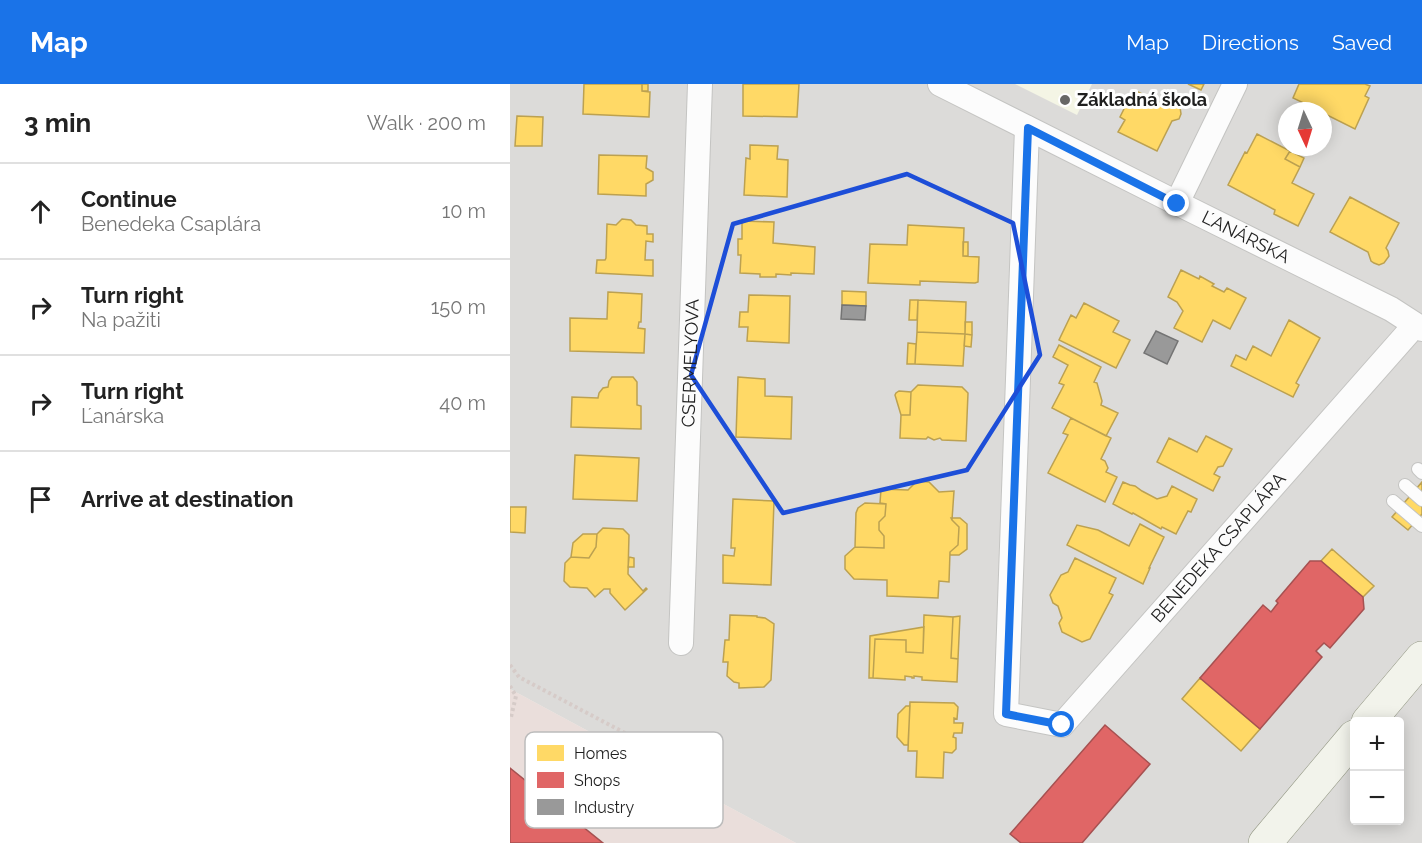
<!DOCTYPE html>
<html lang="en">
<head>
<meta charset="utf-8">
<style>
	body { margin:0; font-family:Raleway,sans-serif; background:#f6f6f6; color:#222 }
	.controls { position:absolute; right:18px; bottom:18px; display:grid; overflow:hidden; border-radius:6px; box-shadow:0 3px 15px #0003 }
	.controls button { width:54px; height:54px; display:grid; place-items:center; padding:0; border:0; border-bottom:2px solid #e0e0e0; background:#fff; color:#222; font:30px sans-serif }
	.compass { position:absolute; left:768px; top:18px; width:54px; height:54px; border-radius:50%; background:#fff; box-shadow:0 3px 15px #0003; rotate:176deg }
	.stop { position:absolute; width:18px; height:18px; margin:-14px; border:4px solid #1a73e8; border-radius:50%; background:#fff }
	.stop.end { background:#1a73e8; border-color:#fff; box-shadow:0 2px 6px #0008 }
	.list { margin:0; padding:0; list-style:none }
	h2 { display:flex; justify-content:space-between; align-items:center; height:78px; margin:0; padding:0 24px; font-size:26px }
	h2 small { font-size:20px; font-weight:400; color:#767676 }
	.list li { display:grid; grid-template-columns:39px 1fr auto; gap:18px; align-items:center; box-sizing:border-box; height:96px; padding:0 24px; border-top:2px solid #e0e0e0 }
	.list b { display:block; font-size:22px; white-space:nowrap }
	.list p { margin:0; font-size:20px; white-space:nowrap; color:#767676 }
	.list em { font-size:20px; font-style:normal; color:#767676 }
	.icon { flex:none; width:33px; height:33px; fill:none; stroke:currentColor; stroke-width:2; stroke-linecap:round; stroke-linejoin:round }
	.map { position:relative; flex:none; width:912px; height:759px; overflow:hidden }
	header { display:flex; align-items:center; gap:36px; box-sizing:border-box; height:84px; padding:0 30px; background:#1a73e8; color:#fff }
	header strong { font-size:28px }
	nav { display:flex; gap:33px; margin-inline-start:auto; font-size:21px }
	main { display:flex }
	aside { flex:1; background:#fff }
	.map>svg:first-child { display:block }
	.residential { fill:#dcdbd9; fill-rule:evenodd }
	.commercial { fill:#eadedb }
	.education { fill:#f4f5e5 }
	.homes { fill:#ffd966; stroke:#bca151; stroke-width:1.5 }
	.shops { fill:#e06666; stroke:#a65151; stroke-width:1.5 }
	.industry { fill:#999; stroke:#747474; stroke-width:1.5 }
	.lines { fill:none; stroke-linecap:round; stroke-linejoin:round }
	.service-casing { stroke:#c4c4c2; stroke-width:14 }
	.minor-casing { stroke:#c4c4c2; stroke-width:26 }
	.secondary-casing { stroke:#929682; stroke-width:34 }
	.path { stroke:#d6cbc8; stroke-width:4; stroke-dasharray:3 3; stroke-linecap:butt }
	.service { stroke:#fcfcfc; stroke-width:12 }
	.minor { stroke:#fcfcfc; stroke-width:24 }
	.secondary { stroke:#f2f3eb; stroke-width:33 }
	.route { stroke:#1a73e8; stroke-width:8 }
	.marked { fill:none; stroke:#1d4ed8; stroke-width:4.5; stroke-linejoin:round }
	.poi-dot { fill:#676765; stroke:#fff; stroke-width:2 }
	.labels { text-anchor:middle; stroke-width:6; stroke-linejoin:round; paint-order:stroke }
	.poi-label { font-size:18px; font-weight:bold; fill:#1f1f1f; stroke:#fff; text-anchor:start }
	.street-label { font-size:18px; fill:#1f1f1f; stroke:#fff }
	.key { fill:#fff; stroke:#bcbcbc; stroke-width:1.5 }
	.key-label { font-size:16px; fill:#1f1f1f }
</style>
</head>
<body>
<header>
<strong>Map</strong>
<nav><a>Map</a><a>Directions</a><a>Saved</a></nav>
</header>
<main>
<aside>
<h2>3 min<small>Walk · 200 m</small></h2>
<ul class="list">
<li><svg class="icon" aria-label="ahead" viewBox="0 0 24 24"><path d="M12 20V5M6 11l6-6 6 6"/></svg><div><b>Continue</b><p>Benedeka Csaplára</p></div><em>10 m</em></li>
<li><svg class="icon" aria-label="right" viewBox="0 0 24 24"><path d="M7 20v-9h11M14 6l5 5-5 5"/></svg><div><b>Turn right</b><p>Na pažiti</p></div><em>150 m</em></li>
<li><svg class="icon" aria-label="right" viewBox="0 0 24 24"><path d="M7 20v-9h11M14 6l5 5-5 5"/></svg><div><b>Turn right</b><p>Ľanárska</p></div><em>40 m</em></li>
<li><svg class="icon" aria-label="arrive" viewBox="0 0 24 24"><path d="M6 21V4h12l-3 4 3 4H6"/></svg><div><b>Arrive at destination</b></div></li>
</ul>
</aside>
<div class="map">
<svg width="912" height="759" viewBox="0 0 912 759">
	<rect width="100%" height="100%" fill="#edece8"/>
	<path class="residential" d="M0,0H912V759H286L0,605ZM777,27H813V63H777ZM844,638H890V736H844Z"/>
	<path class="commercial" d="M0,605L286,759H0Z"/>
	<path class="education" d="M505,0H582L567,31Z"/>
	<path class="homes" d="M74,0H132V7L140,8L139,33L73,30Z
		M132,0H138V7H132Z
		M233,0H289L287,33L233,32Z
		M678,0H694L691,6Z
		M789,0H855L860,2L855,12L859,14L845,45L813,29V27H810L783,14Z
		M628,8L658,23L665,21L670,23L671,30L669,35L662,37L647,67L608,48L615,36L610,33L618,17L624,16Z
		M7,32L33,33L32,62H5Z
		M747,50L780,67L775,75L790,83L782,99L804,110L788,142L764,130L765,126L718,101L735,68L737,69Z
		M240,61L268,62L267,75L278,76L277,113L234,111L236,74L240,75Z
		M780,67L794,74L790,83L775,75Z
		M89,71L137,72L136,84L143,88V96L136,100V112L88,110Z
		M840,113L889,139L876,164L878,167L879,172L874,179L869,181L864,179L861,177L858,168L820,148Z
		M112,135L121,136L126,141L137,142V150H143V158L136,157L135,176H143V192L86,189L87,176H95L96,174L97,140L106,141Z
		M232,137L264,138L263,159L305,163L304,190L281,189V191L266,190V193H250V190L230,189L231,171H228V155H232Z
		M398,141L454,144L453,172L469,173L468,198L465,199L410,197V201L358,199L360,160L397,161Z
		M453,158H458V172H453Z
		M671,186L689,195L690,192L704,200L702,202L714,208L717,204L736,214L720,245L703,236L692,258L664,244L673,227L667,218L658,213Z
		M332,207L356,208V222L332,221Z
		M98,208L132,210L131,238H129L128,244L135,245L134,269L60,267V234L97,235Z
		M239,211L280,212L279,259L237,257L238,243H229L230,228H238Z
		M400,216H408L407,236H399Z
		M408,216L456,218L455,250L407,248Z
		M574,219L609,237L603,248L620,256L606,284L549,256L561,231L566,234Z
		M779,236L810,254L786,299L789,301L783,313L721,282L726,271L736,276L743,262L761,272Z
		M455,238H462V251L455,250Z
		M407,248L455,250L453,282L405,280Z
		M455,250L462,251L461,263L454,262Z
		M398,259L406,260L405,280H397Z
		M549,261L591,283L584,298L587,299L592,317L591,321L608,329L596,352L542,324L554,301L549,299L558,281L543,273Z
		M102,293H123L127,298V321L131,322V345L61,343L62,313L88,314L89,309L93,304L98,303L99,297Z
		M228,293L255,295V312L282,313L281,355L226,353Z
		M408,301L452,303L458,309L456,357L432,356L430,354L424,356L418,353L416,355L390,354L391,331H400L401,308Z
		M389,307L401,308L400,331H391L385,311L386,309Z
		M561,334L601,354L591,375L595,377L598,384L596,388L607,393L595,418L538,389L558,351L553,349Z
		M696,352L722,365L713,382L708,383L704,390L710,393L703,407L647,378L659,354L687,368Z
		M65,371L129,374L127,417L63,415Z
		M407,397L419,398L429,408L444,407L442,436L449,443L448,461L440,468L439,498L429,497L428,514L377,512V496L344,495L335,485V472L345,463L374,464V452L369,446V438L375,432L376,420L370,419L371,405L398,406Z
		M613,398L620,401L625,402L632,407L647,415L657,412L662,402L687,415L681,428L678,427L666,450L652,443L651,445L623,429L622,430L603,420Z
		M912,398V430L898,446L882,433Z
		M223,415L264,417L261,501L213,499V471L224,472L225,464H221Z
		M355,419L376,420L375,432L369,438V446L374,452V464L345,463L346,429L348,424Z
		M0,423H16L15,449L0,448Z
		M441,434H450L457,440V465L449,471H440V468L448,461L449,443L442,436Z
		M630,440L654,453L639,484H640L633,500L557,461L567,441L588,446L619,462Z
		M93,444L113,445L119,451L118,490L133,507L136,504L137,505L115,526L100,509V505H94L85,513L77,504L60,503L54,497L55,479L61,473L79,474L86,463L87,450Z
		M73,450H87L86,463L79,474L61,473L63,459Z
		M822,465L864,502L853,513L811,477Z
		M119,473L124,474V483H118Z
		M565,474L606,494L599,509L603,511L580,555L572,558L552,548L549,539L552,534L548,522L543,519L540,511L551,491L558,488Z
		M220,531L247,532V533L255,534L264,540L261,596L254,603L229,604V599L224,598L217,592L218,578H213L215,556H219Z
		M414,531L443,533L441,574L448,575L447,598L412,596V593L404,592V594H402V593L395,592V596L363,594L365,555L396,556V568L413,569Z
		M450,532L448,575L441,574L443,533Z
		M414,543L413,569L396,568V556L365,555L363,594H359L360,552Z
		M690,594L750,645L731,667L672,615Z
		M400,618L444,619L448,623L447,635L444,634V639H453L452,649H444L443,653L446,654V665L442,669L434,668L433,694L406,693L407,667H398Z
		M396,622H400L398,661H394L387,653L388,630Z"/>
	<path class="shops" d="M800,477H811L853,513L854,525L820,564L814,559L806,567L812,573L750,645L690,594L753,521L761,528L768,519L766,517Z
		M595,641L640,680L572,759H511L500,750Z
		M0,684L93,759H0Z"/>
	<path class="industry" d="M332,221L356,222L355,236L331,235Z
		M646,247L668,257L657,280L634,269Z"/>
	<g class="lines">
		<g class="service-casing">
			<path id="service" d="M908,385L912,389
				M895,401L912,416
				M883,417L912,442"/>
		</g>
		<g class="minor-casing">
			<g id="minor">
				<path id="s1" d="M430,0L667,119L881,225L912,245"/>
				<path id="s2" d="M517,44L496,630L552,641L905,241"/>
				<path d="M667,119L725,0"/>
				<path id="s3" d="M171,559L190,0"/>
			</g>
		</g>
		<g class="secondary-casing">
			<path id="secondary" d="M858,638L912,574
				M755,759L844,653"/>
		</g>
		<path class="path" d="M0,581L9,593L149,667C155,685 158,696 149,715
			M0,602L6,612L1,633"/>
		<use href="#service" class="service"/>
		<use href="#minor" class="minor"/>
		<use href="#secondary" class="secondary"/>
	</g>
	<g class="lines">
		<path class="route" d="M552,641L496,630L518,44L667,120"/>
	</g>
	<path class="marked" d="M397,90L503,139L530,271L457,386L273,429L181,291L223,140Z"/>
	<circle class="poi-dot" cx="555" cy="16" r="6"/>
	<g class="labels">
		<g class="poi-label">
			<text x="567" y="22">Základná škola</text>
		</g>
		<g class="street-label">
			<text dy="6" stroke="none"><textPath href="#s1" startOffset="342">ĽANÁRSKA</textPath></text>
			<text dy="6" stroke="none"><textPath href="#s3" startOffset="280">CSERMELYOVA</textPath></text>
			<text dy="6" stroke="none"><textPath href="#s2" startOffset="880">BENEDEKA CSAPLÁRA</textPath></text>
		</g>
	</g>
	<rect x="15" y="648" width="198" height="96" rx="9" class="key"/>
	<rect x="27" y="661" width="27" height="16" fill="#ffd966"/>
	<rect x="27" y="688" width="27" height="16" fill="#e06666"/>
	<rect x="27" y="715" width="27" height="16" fill="#999"/>
	<g class="key-label">
		<text x="64" y="675">Homes</text>
		<text x="64" y="702">Shops</text>
		<text x="64" y="729">Industry</text>
	</g>
</svg>
<div class="controls">
<button>+</button>
<button>−</button>
</div>
<svg class="compass" viewBox="-18 -18 36 36"><path d="M0-13l5 13h-10z" fill="#e53935"/><path d="M0 13l5-13h-10z" fill="#767676"/></svg>
<div class="stop" style="left:552px;top:641px"></div>
<div class="stop end" style="left:667px;top:120px"></div>
</div>
</main>
</body>
</html>
